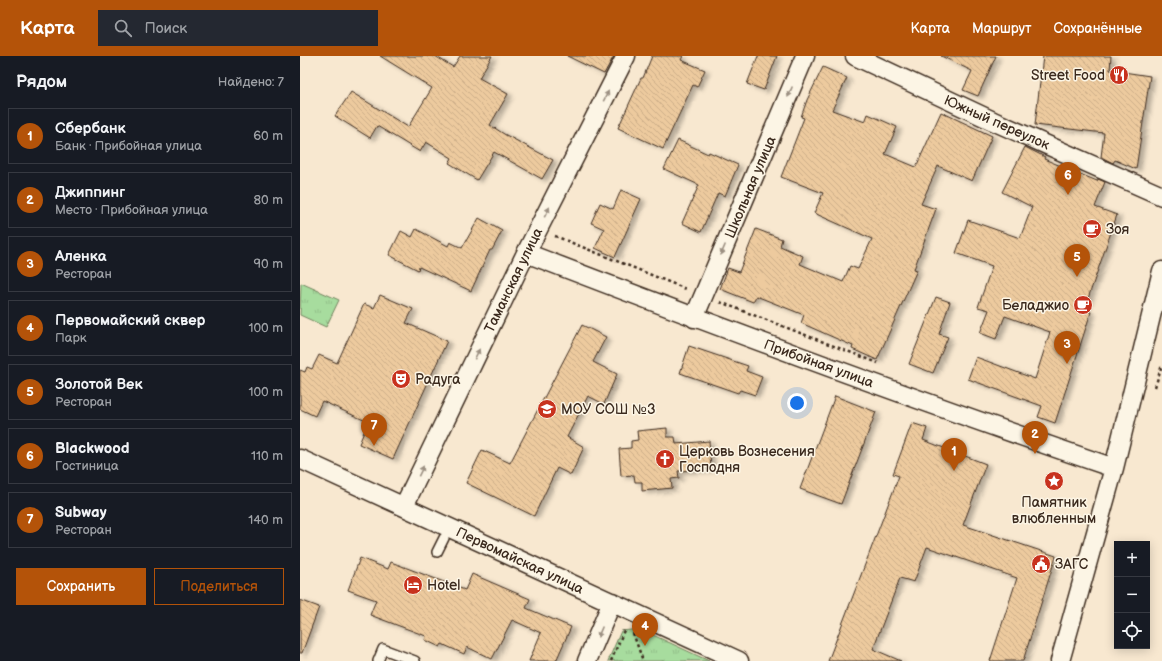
<!DOCTYPE html>
<html lang="ru">
<head>
<meta charset="utf-8">
<style>
	body { margin:0; font-family:"Balsamiq Sans",sans-serif; background:#242831; color:#f1f3f6 }
	.controls { position:absolute; right:12px; bottom:12px; display:grid; overflow:hidden; border-radius:0px; box-shadow:0 2px 10px #0003 }
	.controls button { width:36px; height:36px; display:grid; place-items:center; padding:0; border:0; border-bottom:1px solid #363941; background:#171b24; color:#f1f3f6; font:20px sans-serif }
	.you { position:absolute; left:497px; top:347px; width:14px; height:14px; margin:-10px; border:3px solid #fff; border-radius:50%; background:#1a73e8; box-shadow:0 0 0 6px #1a73e833 }
	.badge { display:grid; place-items:center; width:26px; height:26px; border-radius:50%; background:#b45309; color:#fff; font-size:13px; font-weight:700 }
	.pin { position:absolute; translate:-50% -33px; filter:drop-shadow(0 1px 2px #0008) }
	.pin::after { content:''; position:absolute; top:21px; width:14px; height:12px; background:inherit; clip-path:polygon(0 0,100% 0,50% 100%) }
	.list { margin:0; padding:0; list-style:none }
	h2 { display:flex; justify-content:space-between; align-items:center; height:52px; margin:0; padding:0 16px; font-size:17px }
	h2 small { font-size:13px; font-weight:400; color:#9ea1a6 }
	.list li { display:grid; grid-template-columns:26px 1fr auto; gap:12px; align-items:center; box-sizing:border-box; height:56px; margin:0 8px 8px; padding:0 8px; border:1px solid #363941; border-radius:0px }
	.list b { display:block; font-size:15px; white-space:nowrap }
	.list p { margin:0; font-size:13px; white-space:nowrap; color:#9ea1a6 }
	.list em { font-size:13px; font-style:normal; color:#9ea1a6 }
	.actions { display:flex; gap:8px; padding:12px 16px }
	.actions a { flex:1; padding:9px 0; border:1px solid #b45309; border-radius:0px; text-align:center; font-size:14px; color:#b45309 }
	.actions .main { background:#b45309; color:#fff }
	.icon { flex:none; width:22px; height:22px; fill:none; stroke:currentColor; stroke-width:2; stroke-linecap:round; stroke-linejoin:round }
	.map { position:relative; flex:none; width:862px; height:605px; overflow:hidden }
	header { display:flex; align-items:center; gap:24px; box-sizing:border-box; height:56px; padding:0 20px; background:#b45309; color:#fff }
	header strong { font-size:19px }
	nav { display:flex; gap:22px; margin-inline-start:auto; font-size:14px }
	.search { width:280px; height:36px; background:#242831; display:flex; align-items:center; gap:10px; box-sizing:border-box; padding:0 14px; border-radius:0px; color:#9ea1a6; font-size:15px }
	main { display:flex }
	aside { flex:1; background:#171b24 }
	.map>svg:first-child { display:block }
	.grass { fill:url(#grass-tufts); stroke:#71835e }
	.building { fill:url(#building-back-hatch); stroke:#3b2a1e; filter:url(#shadow) }
	.lines { fill:none; stroke-linecap:round; stroke-linejoin:round }
	.lane-casing { stroke:#3b2a1e; stroke-width:12 }
	.street-casing { stroke:#3b2a1e; stroke-width:21 }
	.path { stroke:#3b2a1e; stroke-width:2.5; stroke-dasharray:3 3; stroke-linecap:butt }
	.lane { stroke:#fcf5e5; stroke-width:9 }
	.street { stroke:#fcf5e5; stroke-width:18 }
	.oneway { fill:#9c9082 }
	.labels { text-anchor:middle; stroke-width:3; stroke-linejoin:round; paint-order:stroke }
	.poi-label { font-size:14px; fill:#3b2a1e; stroke:#fcf5e5; text-anchor:start }
	.street-label { font-size:14px; fill:#3b2a1e; stroke:#fcf5e5 }
</style>
</head>
<body>
<header>
<strong>Карта</strong>
<div class="search"><svg class="icon" aria-label="search" viewBox="0 0 24 24"><circle cx="10" cy="10" r="6"/><path d="M15 15l6 6"/></svg>Поиск</div>
<nav><a>Карта</a><a>Маршрут</a><a>Сохранённые</a></nav>
</header>
<main>
<aside>
<h2>Рядом<small>Найдено: 7</small></h2>
<ul class="list">
<li><span class="badge">1</span><div><b>Сбербанк</b><p>Банк · Прибойная улица</p></div><em>60 m</em></li>
<li><span class="badge">2</span><div><b>Джиппинг</b><p>Место · Прибойная улица</p></div><em>80 m</em></li>
<li><span class="badge">3</span><div><b>Аленка</b><p>Ресторан</p></div><em>90 m</em></li>
<li><span class="badge">4</span><div><b>Первомайский сквер</b><p>Парк</p></div><em>100 m</em></li>
<li><span class="badge">5</span><div><b>Золотой Век</b><p>Ресторан</p></div><em>100 m</em></li>
<li><span class="badge">6</span><div><b>Blackwood</b><p>Гостиница</p></div><em>110 m</em></li>
<li><span class="badge">7</span><div><b>Subway</b><p>Ресторан</p></div><em>140 m</em></li>
</ul>
<div class="actions"><a class="main">Сохранить</a><a>Поделиться</a></div>
</aside>
<div class="map">
<svg width="862" height="605" viewBox="0 0 862 605">
	<defs>
		<pattern id="grass-tufts" width="24" height="20" patternUnits="userSpaceOnUse"><rect width="24" height="20" fill="#a7dc9e"/><path d="M3 7l-1-3M5 7V3M7 7l1-3M15 17l-1-3M17 17v-4M19 17l1-3" fill="none" stroke="#91bd88"/></pattern>
		<pattern id="building-back-hatch" width="6" height="6" patternUnits="userSpaceOnUse"><rect width="6" height="6" fill="#edca9e"/><path d="M-1 5l2 2M0 0l6 6M5-1l2 2" fill="none" stroke="#ccae88"/></pattern>
		<filter id="shadow"><feDropShadow dx="4.5" dy="2.5" stdDeviation="2" flood-color="#0004"/></filter>
	</defs>
	<rect width="100%" height="100%" fill="#f8e8d0"/>
	<filter id="ink" filterUnits="userSpaceOnUse"><feTurbulence type="fractalNoise" baseFrequency=".025" numOctaves="2"/><feDisplacementMap in="SourceGraphic" scale="8" xChannelSelector="R" yChannelSelector="G"/><feConvolveMatrix kernelMatrix="1 2 1 2 8 2 1 2 1" color-interpolation-filters="sRGB"/></filter>
	<g filter="url(#ink)">
		<path class="grass" d="M1,227L39,244L26,271L0,259Z
			M340,573L409,605H308L321,575Z"/>
		<path class="building" d="M80,0H135L153,11L160,0H192L179,22L208,38L190,69L204,78L253,104L242,123L194,96L177,124L149,107L152,102L126,86L120,96L77,70L70,82L35,60L51,36L108,71L132,32Z
			M267,0H314L304,18Z
			M352,0H383L381,4L405,14L397,31L393,29L363,93L318,72L341,22H343Z
			M458,0H477L464,34L447,28Z
			M641,0H696L678,40L663,34L672,15Z
			M743,0H811L810,14L850,20L836,113L815,104L813,107L801,101L804,77L735,69Z
			M523,11L547,22L532,54L565,66L568,58L597,71L585,98L616,111L641,56L692,80L672,125L638,110L621,148L636,153L614,213L617,214L577,304L552,293L553,290L501,267L504,259L456,240L453,246L420,233L428,212L439,216L456,173L482,183L480,190L503,200L500,208L543,226L550,210L558,213L572,183L514,157L523,137L481,121L504,62L501,61L507,44Z
			M378,84L408,98L409,96L438,109L425,140L418,137L401,176L382,167L399,129L364,113Z
			M725,91L745,101L744,103L797,125L798,123L805,126L795,151L817,159L784,254L791,256L755,367L738,361L742,350L668,323L676,301L735,323L750,276L705,260L696,283L680,277L689,254L678,251L692,210L656,197L668,164L720,182L732,151L702,136Z
			M321,134L341,143L315,201L295,192L304,173L291,167L300,147L313,153Z
			M179,162L202,175L192,194H190L171,235L119,211L118,214L89,199L101,175L112,181L116,173L148,190L150,186L162,192Z
			M80,239L113,253L106,267L147,285L93,403L59,388L68,366L22,345L15,360L0,353V314L5,316L7,311L12,313L19,299L37,307L64,248L74,252Z
			M636,241L650,246L639,278L648,281L633,317L609,308Z
			M282,269L306,281L293,306L317,318L304,348L288,340L267,381L284,391L271,419L257,412L234,460L166,427L182,394L210,407Z
			M389,290L448,310L446,315L462,321L455,339L440,334L438,337L380,317Z
			M535,340L576,356L541,448L500,433Z
			M612,367L627,372L623,384L686,408L663,469L756,500L723,605H690L717,522L627,491L614,526L600,522L573,593L601,605H528L599,420L593,418Z
			M367,372V381H375L376,388L409,385L411,413L378,415L379,422L371,423L372,432L342,435V426H335L334,419L321,420L319,393L331,392V385L338,384L337,375Z
			M60,502L88,513L91,506L165,534L172,518L230,543L226,552L271,571L256,605H229L241,577L212,564L192,603L167,591L164,598L142,588L140,591L125,584L126,580L70,559L76,544L48,534Z
			M0,544L19,551L2,597H0Z"/>
		<g class="lines">
			<g class="lane-casing">
				<path id="lane" d="M137,496L144,482
					M78,605L83,593L115,605"/>
			</g>
			<g class="street-casing">
				<path id="street" d="M555,0L693,65L862,140
					M226,197C421,272 617,345 814,412
					M394,262L505,0
					M0,403L439,605
					M104,450L226,197L326,0
					M287,605L312,546
					M760,605L814,412L862,215"/>
			</g>
			<path class="path" d="M255,180L386,233
				M420,246L578,307
				M855,331L862,309
				M333,577L343,605
				M311,605L325,572"/>
			<use href="#lane" class="lane"/>
			<use href="#street" class="street"/>
		</g>
		<defs><path id="oneway-solid" d="M-6-.8H1V-3.2L6.5 0L1 3.2V.8H-6Z"/></defs>
		<g class="oneway">
			<use href="#oneway-solid" transform="translate(490 36) rotate(113)"/>
			<use href="#oneway-solid" transform="translate(306 40) rotate(-63)"/>
			<use href="#oneway-solid" transform="translate(247 156) rotate(-63)"/>
			<use href="#oneway-solid" transform="translate(423 194) rotate(113)"/>
			<use href="#oneway-solid" transform="translate(177 298) rotate(-64)"/>
			<use href="#oneway-solid" transform="translate(121 415) rotate(-64)"/>
			<use href="#oneway-solid" transform="translate(300 576) rotate(113)"/>
		</g>
	</g>
	<defs>
		<g id="restaurant-disc" transform="scale(1)"><circle r="9.5" fill="#c8321e" stroke="#fcf5e5"/><path d="M-5-6h1v4h1v-4h1v4h1v-4h1v5L-1.5 .5V6h-2V.5L-5-1ZM5-6V6H3V1.5H1.5Q1.5-4 5-6Z" fill="#fff"/></g>
		<g id="cafe-disc" transform="scale(1)"><circle r="9.5" fill="#c8321e" stroke="#fcf5e5"/><path d="M-5.5-4.5H6V0H3Q3 3.5 0 3.5H-2.5Q-5.5 3.5-5.5 0ZM3-3.2v2h1.7v-2ZM-6 4.5H4V6H-6Z" fill="#fff"/></g>
		<g id="theatre-disc" transform="scale(1)"><circle r="9.5" fill="#c8321e" stroke="#fcf5e5"/><path d="M-5-5.5Q0-4 5-5.5V0Q5 5 0 6Q-5 5-5 0ZM-3.3-2.5H-1v1.5H-3.3ZM1-2.5H3.3v1.5H1ZM-2.8 1Q0 5.5 2.8 1Z" fill="#fff"/></g>
		<g id="school-disc" transform="scale(1)"><circle r="9.5" fill="#c8321e" stroke="#fcf5e5"/><path d="M0-5L7-2L0 1L-7-2ZM-4 1L0 2.5L4 1V4Q0 6-4 4Z" fill="#fff"/></g>
		<g id="church-disc" transform="scale(1)"><circle r="9.5" fill="#c8321e" stroke="#fcf5e5"/><path d="M-1.2-6h2.4v3.5h3.3v2.4h-3.3V6h-2.4V-.1h-3.3v-2.4h3.3Z" fill="#fff"/></g>
		<g id="sight-disc" transform="scale(1)"><circle r="9.5" fill="#c8321e" stroke="#fcf5e5"/><path d="M0-6L1.8-2.2L6-1.7L2.9 1.2L3.7 5.4L0 3.3L-3.7 5.4L-2.9 1.2L-6-1.7L-1.8-2.2Z" fill="#fff"/></g>
		<g id="civic-disc" transform="scale(1)"><circle r="9.5" fill="#c8321e" stroke="#fcf5e5"/><path d="M-.6-6.5H3V-4.5H.6V-3L4-1V1h2V6H-6V1h2V-1L-.6-3ZM-1.2 2.5V6h2.4V2.5Z" fill="#fff"/></g>
		<g id="hotel-disc" transform="scale(1)"><circle r="9.5" fill="#c8321e" stroke="#fcf5e5"/><path d="M-6-4.5h1.5V1H6V5H4.5V3h-9V5H-6ZM-4 0a1.8 1.8 0 1 1 3.6 0ZM.5 0V-2.5h3Q6-2.5 6 0Z" fill="#fff"/></g>
	</defs>
	<g fill-rule="evenodd">
		<use href="#restaurant-disc" x="819" y="19"/>
		<use href="#cafe-disc" x="792" y="173"/>
		<use href="#cafe-disc" x="783" y="249"/>
		<use href="#theatre-disc" x="101" y="323"/>
		<use href="#school-disc" x="247" y="353"/>
		<use href="#church-disc" x="365" y="403"/>
		<use href="#sight-disc" x="754" y="425"/>
		<use href="#civic-disc" x="741" y="508"/>
		<use href="#hotel-disc" x="113" y="529"/>
	</g>
	<g class="labels">
		<g class="poi-label">
			<text x="805" y="24" text-anchor="end">Street Food</text>
			<text x="806" y="178">Зоя</text>
			<text x="769" y="254" text-anchor="end">Беладжио</text>
			<text x="115" y="328">Радуга</text>
			<text x="261" y="358">МОУ СОШ №3</text>
			<text x="379" y="400">Церковь Вознесения<tspan x="379" dy="16">Господня</tspan></text>
			<text x="754" y="451" text-anchor="middle">Памятник<tspan x="754" dy="16">влюбленным</tspan></text>
			<text x="755" y="513">ЗАГС</text>
			<text x="127" y="534">Hotel</text>
		</g>
		<g class="street-label">
			<text transform="translate(697 66) rotate(24)" y="5">Южный переулок</text>
			<text transform="translate(450 131) rotate(-67)" y="5">Школьная улица</text>
			<text transform="translate(213 224) rotate(-64)" y="5">Таманская улица</text>
			<text transform="translate(519 307) rotate(20)" y="5">Прибойная улица</text>
			<text transform="translate(220 504) rotate(25)" y="5">Первомайская улица</text>
		</g>
	</g>
</svg>
<div class="controls">
<button>+</button>
<button>−</button>
<button><svg class="icon" aria-label="locate" viewBox="0 0 24 24"><circle cx="12" cy="12" r="6"/><path d="M12 2v4M12 18v4M2 12h4M18 12h4"/></svg></button>
</div>
<div class="you"></div>
<div class="pin badge" style="left:654px;top:415px">1</div>
<div class="pin badge" style="left:735px;top:398px">2</div>
<div class="pin badge" style="left:767px;top:308px">3</div>
<div class="pin badge" style="left:345px;top:590px">4</div>
<div class="pin badge" style="left:777px;top:221px">5</div>
<div class="pin badge" style="left:768px;top:139px">6</div>
<div class="pin badge" style="left:74px;top:390px">7</div>
</div>
</main>
</body>
</html>
